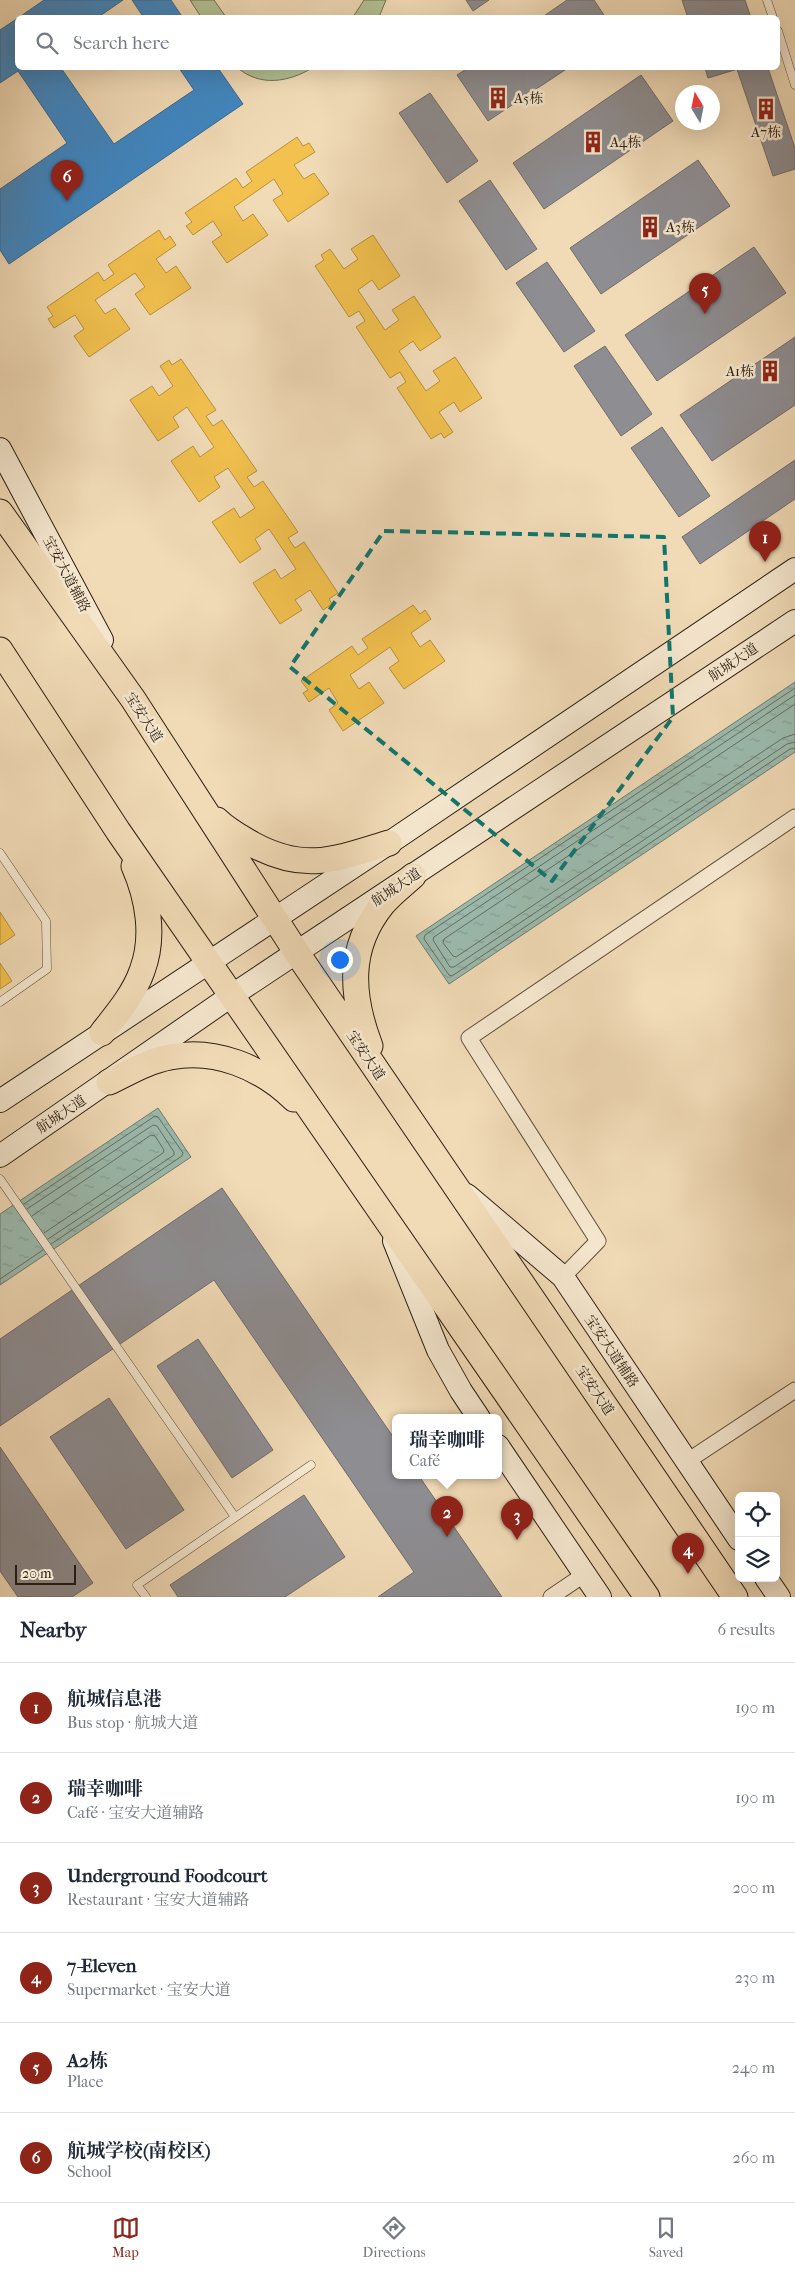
<!DOCTYPE html>
<html lang="en">
<head>
<meta charset="utf-8">
<style>
	body { margin:0; font-family:"IM FELL French Canon","Noto Serif SC",serif; background:#f2f2f3; color:#1f2937 }
	.controls { position:absolute; right:15px; bottom:15px; display:grid; overflow:hidden; border-radius:8px; box-shadow:0 5px 20px #0002 }
	.controls button { width:45px; height:45px; display:grid; place-items:center; padding:0; border:0; border-bottom:1px solid #e0e1e3; background:#fff; color:#1f2937; font:25px sans-serif }
	.compass { position:absolute; left:675px; top:85px; width:45px; height:45px; border-radius:50%; background:#fff; box-shadow:0 5px 20px #0002; rotate:350deg }
	.scale { position:absolute; left:15px; bottom:12px; width:61px; box-sizing:border-box; padding-left:5px; border:2px solid #2d2012; border-top:0; font-size:14px; line-height:18px; white-space:nowrap; color:#2d2012; -webkit-text-stroke:4px #f6e8d0; paint-order:stroke }
	.you { position:absolute; left:339px; top:959px; width:18px; height:18px; margin:-12px; border:4px solid #fff; border-radius:50%; background:#1a73e8; box-shadow:0 0 0 8px #1a73e833 }
	.badge { display:grid; place-items:center; width:32px; height:32px; border-radius:50%; background:#8f2418; color:#fff; font-size:16px; font-weight:700 }
	.pin { position:absolute; translate:-50% -41px; filter:drop-shadow(0 1px 2px #0008) }
	.pin::after { content:''; position:absolute; top:26px; width:18px; height:15px; background:inherit; clip-path:polygon(0 0,100% 0,50% 100%) }
	.popup { position:absolute; left:392px; top:1414px; width:110px; height:65px; box-sizing:border-box; display:grid; place-content:center; border-radius:8px; background:#fff; filter:drop-shadow(0 1px 4px #0005); font-size:16px; white-space:nowrap; color:#747a83 }
	.popup b { font-size:19px; color:#1f2937 }
	.popup::after { content:''; position:absolute; left:50%; top:100%; margin-left:-10px; border:10px solid transparent; border-top-color:#fff }
	.list { margin:0; padding:0; list-style:none }
	h2 { display:flex; justify-content:space-between; align-items:center; height:65px; margin:0; padding:0 20px; font-size:21px }
	h2 small { font-size:16px; font-weight:400; color:#747a83 }
	.list li { display:grid; grid-template-columns:32px 1fr auto; gap:15px; align-items:center; box-sizing:border-box; height:90px; padding:0 20px; border-top:1px solid #e0e1e3 }
	.list b { display:block; font-size:19px; white-space:nowrap }
	.list p { margin:0; font-size:16px; white-space:nowrap; color:#747a83 }
	.list em { font-size:16px; font-style:normal; color:#747a83 }
	.icon { flex:none; width:28px; height:28px; fill:none; stroke:currentColor; stroke-width:2; stroke-linecap:round; stroke-linejoin:round }
	.map { position:relative; flex:none; width:795px; height:1597px; overflow:hidden }
	.search { position:absolute; background:#fff; box-shadow:0 5px 20px #0002; left:15px; right:15px; top:15px; height:55px; display:flex; align-items:center; gap:12px; box-sizing:border-box; padding:0 18px; border-radius:8px; color:#747a83; font-size:19px }
	.sheet { height:605px; background:#fff }
	nav { display:flex; justify-content:space-around; align-items:center; box-sizing:border-box; height:70px; border-top:1px solid #e0e1e3; background:#fff; font-size:14px; color:#747a83 }
	nav a { display:grid; justify-items:center; gap:2px }
	nav .on { color:#8f2418 }
	.map>svg:first-child { display:block }
	.pitch { fill:#b3c193; stroke:#707052 }
	.water { fill:url(#water-ripples); stroke:#6f7d70 }
	.homes { fill:#f2c14e; stroke:#b7913c }
	.schools { fill:#3f88c5; stroke:#3a698f }
	.industry { fill:#8d8d92; stroke:#706c6c }
	.lines { fill:none; stroke-linecap:round; stroke-linejoin:round }
	.shore { stroke:#646e60; stroke-width:1 }
	.service-casing { stroke:#5e4f3b; stroke-width:9 }
	.minor-casing { stroke:#5e4f3b; stroke-width:17 }
	.secondary-casing { stroke:#2d2012; stroke-width:24 }
	.primary-casing { stroke:#2d2012; stroke-width:27 }
	.service { stroke:#f6e8d0; stroke-width:8 }
	.minor { stroke:#f6e8d0; stroke-width:15 }
	.secondary { stroke:#f6e8d0; stroke-width:22 }
	.primary { stroke:#f1dbb7; stroke-width:25 }
	.marked { fill:none; stroke:#0f766e; stroke-width:4; stroke-dasharray:10 6; stroke-linejoin:round }
	.labels { text-anchor:middle; stroke-width:5; stroke-linejoin:round; paint-order:stroke }
	.poi-label { font-size:14px; fill:#2d2012; stroke:#f6e8d0; text-anchor:start }
	.street-label { font-size:14px; fill:#2d2012; stroke:#f6e8d0 }
</style>
</head>
<body>
<div class="map">
<svg width="795" height="1597" viewBox="0 0 795 1597">
	<defs>
		<pattern id="water-ripples" width="26" height="14" patternUnits="userSpaceOnUse" patternTransform="scale(1.25)"><rect width="26" height="14" fill="#9bbbaf"/><path d="M2 4q2-2 4 0t4 0M15 11q2-2 4 0t4 0" fill="none" stroke="#86a096"/></pattern>
	</defs>
	<rect width="100%" height="100%" fill="#f1dbb7"/>
	<filter id="stains"><feTurbulence type="fractalNoise" baseFrequency=".004" numOctaves="4"/><feColorMatrix values="0 0 0 0 .2 0 0 0 0 .09 0 0 0 0 .02 0 0 0 .5 -.17"/></filter>
	<radialGradient id="worn" r=".72"><stop offset=".6" stop-color="#630" stop-opacity="0"/><stop offset="1" stop-color="#630" stop-opacity=".3"/></radialGradient>
	<path class="pitch" d="M190,0H214L226,17H201Z
		M364,0H386L379,17H353Z
		M238,68H312C289,82 260,87 238,68Z"/>
	<path class="water" d="M795,682V752L449,984L416,936Z
		M158,1108L191,1157L0,1285V1214Z"/>
	<path class="homes" d="M297,137L303,146L309,143L315,152L294,165L304,179L314,173L329,194L288,222L273,200L283,194L274,179L234,207L243,221L253,214L268,235L227,263L212,242L222,235L213,221L193,235L186,226L192,222L185,213L236,178L243,188L252,181L246,172Z
		M159,230L165,240L170,236L176,245L156,259L166,273L176,266L191,288L150,315L135,294L145,287L135,273L95,300L105,314L115,308L130,329L89,357L74,336L84,329L75,315L54,328L48,319L53,316L47,307L98,272L104,281L114,274L108,265Z
		M373,235L400,276L379,290L372,280L358,290L385,330L399,320L392,310L414,296L441,337L420,351L413,341L399,351L426,391L440,381L433,371L455,357L482,398L460,412L454,402L439,412L453,432L444,438L441,433L431,439L397,388L406,382L400,372L390,378L356,327L365,321L359,311L349,317L315,266L324,260L321,255L330,249L344,269L358,259L351,249Z
		M181,359L216,410L206,416L213,426L222,420L257,471L247,477L254,487L263,481L298,532L288,538L295,548L304,542L338,593L329,599L332,604L323,610L310,590L295,600L302,610L280,624L253,583L275,569L281,579L296,569L269,529L255,539L261,549L240,563L212,522L234,508L240,518L255,508L228,468L214,477L220,487L199,502L171,461L193,446L200,457L214,447L187,407L173,417L179,427L158,441L130,400L152,386L159,396L173,386L160,366L169,360L172,365Z
		M413,605L420,614L425,610L431,619L411,633L420,647L430,640L445,661L404,689L389,668L399,661L390,647L350,675L359,689L369,682L384,703L343,731L329,710L338,703L329,688L309,702L303,693L308,690L301,681L352,646L358,655L368,648L362,639Z
		M0,912L15,935L0,945Z
		M0,963L12,981L0,989Z"/>
	<path class="schools" d="M44,0H123L97,18H18Z
		M132,0H171L183,18H144Z
		M18,18V68H61L114,144L194,90L179,68H218L243,104L9,264L0,250V189L67,143L18,71L0,83V30Z"/>
	<path class="industry" d="M466,0H489L473,11Z
		M567,0H594L606,18H541Z
		M682,0H745L751,18H688Z
		M468,68H568L488,121L457,75Z
		M705,68H741L708,78Z
		M741,68H768L795,148V169L773,176L737,69Z
		M641,75L673,121L544,209L513,163Z
		M430,93L478,161L447,183L399,113Z
		M698,160L730,206L601,294L570,248Z
		M490,180L537,249L506,270L459,201Z
		M754,247L786,293L657,381L625,335Z
		M547,262L595,331L564,352L516,283Z
		M795,337V405L712,461L680,415Z
		M605,346L652,414L621,436L574,366Z
		M662,427L710,496L679,517L631,448Z
		M795,460V499L700,564L682,537Z
		M222,1188L396,1441V1476H419L502,1597H378L414,1572L214,1280L0,1426V1339Z
		M198,1339L273,1450L232,1478L157,1366Z
		M109,1398L184,1510L126,1549L50,1437Z
		M0,1447L93,1583L72,1597H18L0,1571Z
		M304,1495L345,1557L285,1597H178L170,1585Z"/>
	<g class="lines">
		<path class="shore" d="M795,688L425,935L424,939L449,975L452,976L790,749L795,748
			M795,695L434,937L433,940L450,967H454L787,744L795,742
			M795,704L444,939L443,943L453,956L456,957L783,738L795,734
			M24,1204L155,1116L158,1117L183,1153L182,1156L51,1244
			M27,1209L153,1125L157,1126L174,1152V1155L48,1239
			M32,1216L151,1135L155,1136L164,1150L163,1153L44,1233
			M0,1279L43,1250"/>
		<g class="service-casing">
			<path id="service" d="M767,0L773,18
				M778,31L795,85
				M0,853L46,921L47,969L0,1002
				M0,1179L235,1517
				M146,1597L137,1585L311,1465"/>
		</g>
		<g class="minor-casing">
			<path id="minor" d="M563,1277L598,1241L469,1038L795,817
				M686,1462L795,1390
				M551,1597L585,1574"/>
		</g>
		<g class="secondary-casing">
			<path id="secondary" d="M0,449L102,640
				M0,1101L389,843L795,569
				M0,1156L231,996L795,621
				M467,1195L563,1277L739,1539
				M394,1241L438,1350L461,1391L479,1418
				M498,1446L600,1597
				M766,1578L779,1597"/>
		</g>
		<g class="primary-casing">
			<path id="primary" d="M0,512L133,699L297,953L735,1597
				M0,650L118,831L647,1597
				M217,820C227,830 240,837 252,844C305,873 336,859 389,843
				M102,1033C117,1014 134,994 142,971C155,937 148,898 134,866
				M370,1046C351,996 347,949 382,905C391,894 403,885 413,876
				M109,1082C128,1073 148,1061 170,1057C215,1048 261,1067 294,1099"/>
		</g>
		<use href="#service" class="service"/>
		<use href="#minor" class="minor"/>
		<use href="#secondary" class="secondary"/>
		<use href="#primary" class="primary"/>
	</g>
	<path class="marked" d="M384,531L664,537L673,717L552,881L290,667Z"/>
	<defs>
		<g id="building-bare" transform="scale(1.725)"><path d="M-4-6H4V6H1V3H-1V6H-4ZM-2.5-4.3h1.7v1.8h-1.7ZM.8-4.3h1.7v1.8H.8ZM-2.5-1h1.7V.8h-1.7ZM.8-1h1.7V.8H.8Z" fill="#8f2418" stroke="#f6e8d0" stroke-width="2.5" paint-order="stroke"/></g>
	</defs>
	<g fill-rule="evenodd">
		<use href="#building-bare" x="498" y="98"/>
		<use href="#building-bare" x="766" y="109"/>
		<use href="#building-bare" x="593" y="142"/>
		<use href="#building-bare" x="650" y="227"/>
		<use href="#building-bare" x="770" y="371"/>
	</g>
	<g class="labels">
		<g class="poi-label">
			<text x="514" y="103">A5栋</text>
			<text x="766" y="137" text-anchor="middle">A7栋</text>
			<text x="610" y="147">A4栋</text>
			<text x="666" y="232">A3栋</text>
			<text x="754" y="376" text-anchor="end">A1栋</text>
		</g>
		<g class="street-label">
			<text transform="translate(67 574) rotate(62)" y="5">宝安大道辅路</text>
			<text transform="translate(733 662) rotate(-34)" y="5">航城大道</text>
			<text transform="translate(144 717) rotate(57)" y="5">宝安大道</text>
			<text transform="translate(396 887) rotate(-34)" y="5">航城大道</text>
			<text transform="translate(366 1055) rotate(56)" y="5">宝安大道</text>
			<text transform="translate(61 1114) rotate(-34)" y="5">航城大道</text>
			<text transform="translate(612 1351) rotate(56)" y="5">宝安大道辅路</text>
			<text transform="translate(595 1390) rotate(56)" y="5">宝安大道</text>
		</g>
	</g>
	<rect width="100%" height="100%" filter="url(#stains)"/>
	<rect width="100%" height="100%" fill="url(#worn)"/>
</svg>
<div class="controls">
<button><svg class="icon" aria-label="locate" viewBox="0 0 24 24"><circle cx="12" cy="12" r="6"/><path d="M12 2v4M12 18v4M2 12h4M18 12h4"/></svg></button>
<button><svg class="icon" aria-label="layers" viewBox="0 0 24 24"><path d="M12 4l9 5-9 5-9-5zM3 14l9 5 9-5"/></svg></button>
</div>
<svg class="compass" viewBox="-18 -18 36 36"><path d="M0-13l5 13h-10z" fill="#e53935"/><path d="M0 13l5-13h-10z" fill="#747a83"/></svg>
<div class="scale">20 m</div>
<div class="you"></div>
<div class="pin badge" style="left:765px;top:562px">1</div>
<div class="pin badge" style="left:447px;top:1537px">2</div>
<div class="popup"><b>瑞幸咖啡</b>Café</div>
<div class="pin badge" style="left:517px;top:1540px">3</div>
<div class="pin badge" style="left:688px;top:1574px">4</div>
<div class="pin badge" style="left:705px;top:314px">5</div>
<div class="pin badge" style="left:67px;top:201px">6</div>
<div class="search"><svg class="icon" aria-label="search" viewBox="0 0 24 24"><circle cx="10" cy="10" r="6"/><path d="M15 15l6 6"/></svg>Search here</div>
</div>
<section class="sheet">
<h2>Nearby<small>6 results</small></h2>
<ul class="list">
<li><span class="badge">1</span><div><b>航城信息港</b><p>Bus stop · 航城大道</p></div><em>190 m</em></li>
<li><span class="badge">2</span><div><b>瑞幸咖啡</b><p>Café · 宝安大道辅路</p></div><em>190 m</em></li>
<li><span class="badge">3</span><div><b>Underground Foodcourt</b><p>Restaurant · 宝安大道辅路</p></div><em>200 m</em></li>
<li><span class="badge">4</span><div><b>7-Eleven</b><p>Supermarket · 宝安大道</p></div><em>230 m</em></li>
<li><span class="badge">5</span><div><b>A2栋</b><p>Place</p></div><em>240 m</em></li>
<li><span class="badge">6</span><div><b>航城学校(南校区)</b><p>School</p></div><em>260 m</em></li>
</ul>
</section>
<nav>
<a class="on"><svg class="icon" aria-label="map" viewBox="0 0 24 24"><path d="M3 6l6-2 6 2 6-2v14l-6 2-6-2-6 2zM9 4v14M15 6v14"/></svg>Map</a>
<a><svg class="icon" aria-label="directions" viewBox="0 0 24 24"><path d="M12 3l9 9-9 9-9-9zM9 14v-3h6M13 9l2 2-2 2"/></svg>Directions</a>
<a><svg class="icon" aria-label="saved" viewBox="0 0 24 24"><path d="M7 4h10v16l-5-4-5 4z"/></svg>Saved</a>
</nav>
</body>
</html>
